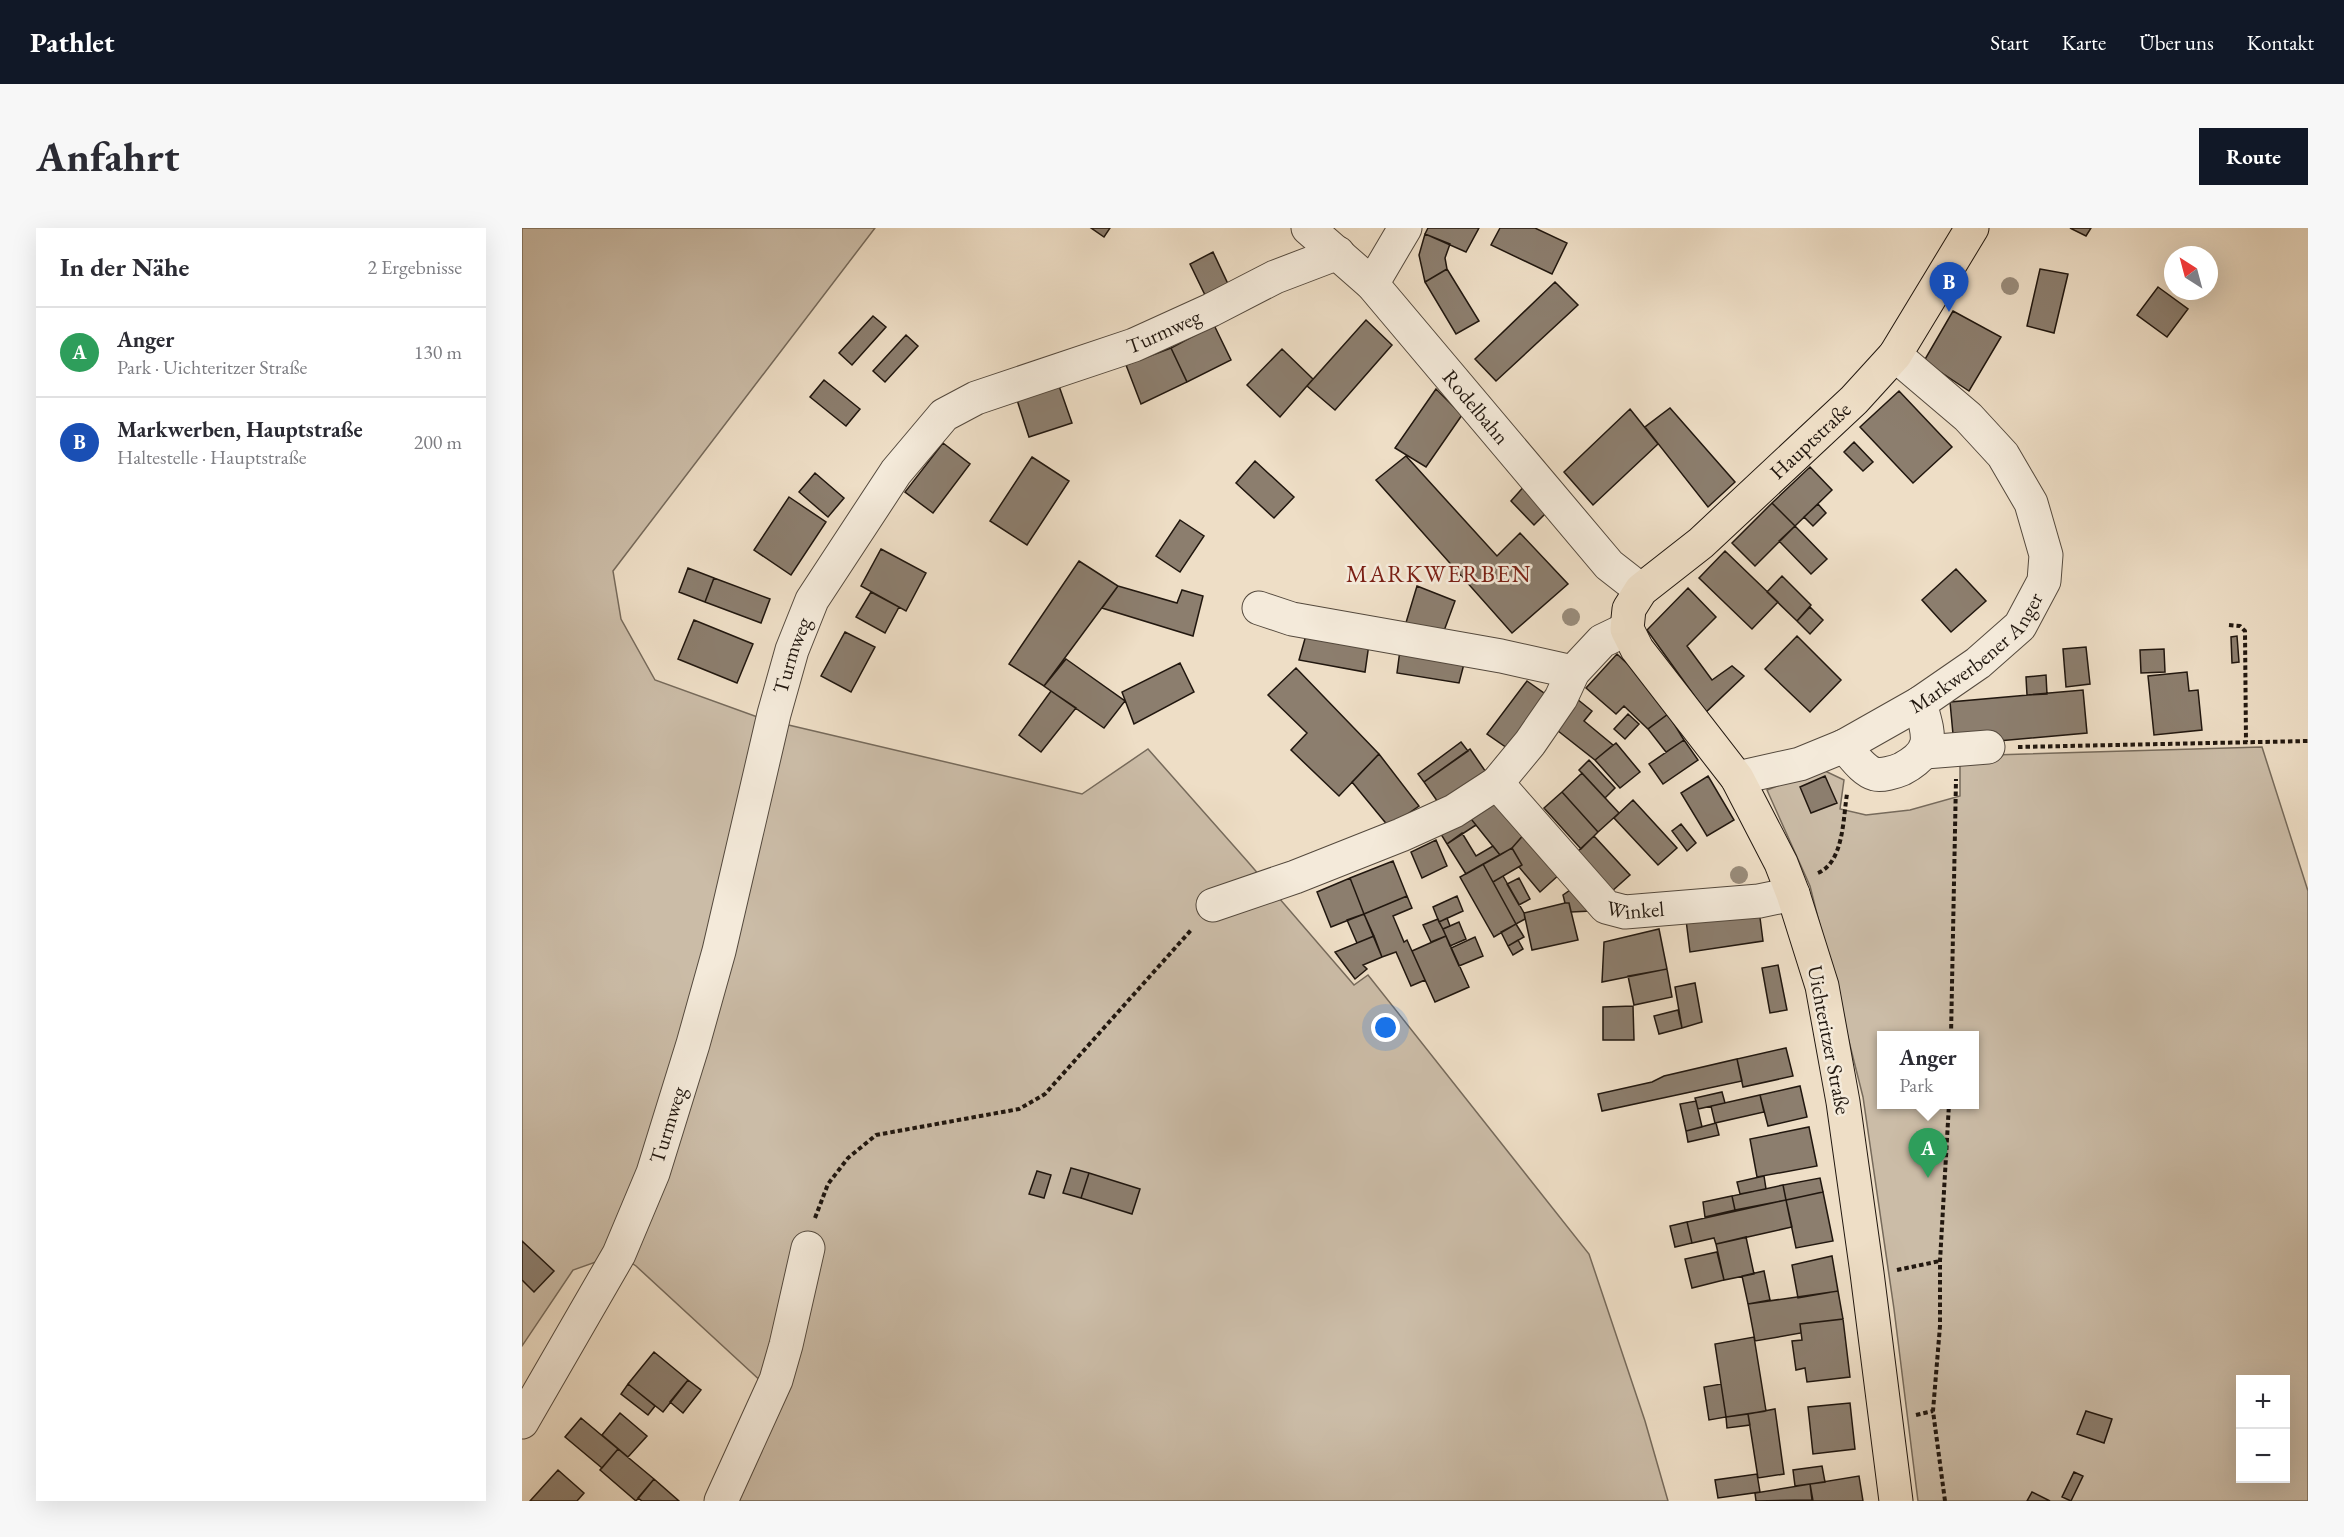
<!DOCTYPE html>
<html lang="de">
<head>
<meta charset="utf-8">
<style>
	body { margin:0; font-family:"EB Garamond",serif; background:#f7f7f7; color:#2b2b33 }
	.controls { position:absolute; right:18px; bottom:18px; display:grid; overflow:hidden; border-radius:0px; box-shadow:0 6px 24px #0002 }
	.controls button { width:54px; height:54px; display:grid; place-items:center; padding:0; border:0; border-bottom:2px solid #e1e1e2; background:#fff; color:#2b2b33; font:30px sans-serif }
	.compass { position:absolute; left:1642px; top:18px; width:54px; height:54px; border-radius:50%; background:#fff; box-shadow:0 6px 24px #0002; rotate:324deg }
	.you { position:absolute; left:864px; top:800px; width:21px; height:21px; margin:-15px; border:4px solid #fff; border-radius:50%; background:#1a73e8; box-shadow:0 0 0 9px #1a73e833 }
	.badge { display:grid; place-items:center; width:39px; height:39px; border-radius:50%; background:#111827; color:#fff; font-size:20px; font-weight:700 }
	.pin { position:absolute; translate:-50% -50px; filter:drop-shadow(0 2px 3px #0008) }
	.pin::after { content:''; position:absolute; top:32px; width:21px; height:18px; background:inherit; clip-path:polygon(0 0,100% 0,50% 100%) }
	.popup { position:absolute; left:1355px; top:803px; width:102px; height:78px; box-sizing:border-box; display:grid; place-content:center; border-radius:0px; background:#fff; filter:drop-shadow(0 2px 4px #0005); font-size:20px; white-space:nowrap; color:#7c7c81 }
	.popup b { font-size:22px; color:#2b2b33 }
	.popup::after { content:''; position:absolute; left:50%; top:100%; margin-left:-12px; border:12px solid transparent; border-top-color:#fff }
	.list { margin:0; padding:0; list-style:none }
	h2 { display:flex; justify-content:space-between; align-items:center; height:78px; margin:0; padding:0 24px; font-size:26px }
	h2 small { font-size:20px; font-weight:400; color:#7c7c81 }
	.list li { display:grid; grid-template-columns:39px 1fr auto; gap:18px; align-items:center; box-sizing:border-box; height:90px; padding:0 24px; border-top:2px solid #e1e1e2 }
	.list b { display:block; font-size:22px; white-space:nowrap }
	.list p { margin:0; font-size:20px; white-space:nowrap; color:#7c7c81 }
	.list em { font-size:20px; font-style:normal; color:#7c7c81 }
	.map { position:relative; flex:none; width:1786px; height:1273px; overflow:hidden; border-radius:0px }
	header { display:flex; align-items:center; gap:36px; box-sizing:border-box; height:84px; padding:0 30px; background:#111827; color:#fff }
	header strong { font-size:28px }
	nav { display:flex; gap:33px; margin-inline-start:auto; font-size:21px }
	.intro { display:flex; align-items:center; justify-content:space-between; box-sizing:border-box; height:144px; padding:0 36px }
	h1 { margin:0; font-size:42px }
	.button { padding:15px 27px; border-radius:0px; background:#111827; color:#fff; font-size:21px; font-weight:700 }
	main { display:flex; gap:36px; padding:0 36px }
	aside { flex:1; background:#fff; border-radius:0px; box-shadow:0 6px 24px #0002 }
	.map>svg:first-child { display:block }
	.green { fill:#cbbca7; stroke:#766a5b; stroke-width:1.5; fill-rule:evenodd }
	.building { fill:#8c7e6e; stroke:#21170f; stroke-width:1.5 }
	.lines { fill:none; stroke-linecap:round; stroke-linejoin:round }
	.minor-casing { stroke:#54493d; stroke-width:35 }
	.major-casing { stroke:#21170f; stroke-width:35 }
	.path { stroke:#21170f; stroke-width:4; stroke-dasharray:4.5 3; stroke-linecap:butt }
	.minor { stroke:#f4eada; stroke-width:33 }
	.major { stroke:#eedec6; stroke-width:33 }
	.tree { fill:#998c7b }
	.labels { text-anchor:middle; stroke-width:5; stroke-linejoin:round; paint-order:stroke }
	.street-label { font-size:21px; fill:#21170f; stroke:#f4eada }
	.quarter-label { font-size:24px; letter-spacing:1.5px; fill:#7a1f14; stroke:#f4eada }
</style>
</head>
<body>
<header>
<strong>Pathlet</strong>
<nav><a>Start</a><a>Karte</a><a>Über uns</a><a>Kontakt</a></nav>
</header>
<div class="intro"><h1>Anfahrt</h1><a class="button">Route</a></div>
<main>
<aside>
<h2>In der Nähe<small>2 Ergebnisse</small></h2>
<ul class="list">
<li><span class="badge" style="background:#2e9e5b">A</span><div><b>Anger</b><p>Park · Uichteritzer Straße</p></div><em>130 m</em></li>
<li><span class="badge" style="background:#1a4fb4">B</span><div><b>Markwerben, Hauptstraße</b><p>Haltestelle · Hauptstraße</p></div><em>200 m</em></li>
</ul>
</aside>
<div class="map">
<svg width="1786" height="1273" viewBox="0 0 1786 1273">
	<rect width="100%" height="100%" fill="#eedec6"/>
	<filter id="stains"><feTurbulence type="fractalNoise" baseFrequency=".00333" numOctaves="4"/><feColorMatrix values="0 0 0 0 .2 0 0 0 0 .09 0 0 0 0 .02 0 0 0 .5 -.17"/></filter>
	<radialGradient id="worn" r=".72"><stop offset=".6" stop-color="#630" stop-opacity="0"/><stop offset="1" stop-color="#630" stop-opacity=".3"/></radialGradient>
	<path class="green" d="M0,0H353L91,343L99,391L133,452L241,491L560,566L626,521L726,634L832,757L846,747L1067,1026L1123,1193L1146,1273H185L242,1156L114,1038L96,1026L51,1042L0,1118Z
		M1740,519L1786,663V1273H1396L1372,1081L1341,869L1288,658L1245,562L1299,541L1322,552L1318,581L1344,587L1388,582L1438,568V528ZM1360,808H1452V876H1360ZM1718,1152H1764V1250H1718Z"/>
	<path class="building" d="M569,0H588L582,9Z
		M906,0H957L944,24L903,6Z
		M978,0H1013L1045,15L1030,46L969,17Z
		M1548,0H1569L1564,8Z
		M903,6L928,16L923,30L925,41L903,54L897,27Z
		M691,24L706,56L683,67L668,36Z
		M925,41L957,93L934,106L903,54Z
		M1518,41L1546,46L1532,105L1505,98Z
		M1033,54L1056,77L974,153L953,131Z
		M1636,59L1666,81L1645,109L1615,87Z
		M1431,83L1479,109L1447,163L1402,133Z
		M351,88L364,99L330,137L317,125Z
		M844,92L870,117L813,182L785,158Z
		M692,97L709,132L665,154L649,120Z
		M384,107L396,118L363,154L351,143Z
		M649,120L665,154L619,176L604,137Z
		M760,121L791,151L758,189L725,157Z
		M302,152L338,181L324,198L288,169Z
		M537,158L550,195L507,209L495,172Z
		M914,161L940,187L904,239L873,220Z
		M1377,163L1430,219L1391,255L1338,199Z
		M1148,180L1213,254L1186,279L1123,199Z
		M1108,181L1136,216L1071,277L1042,244Z
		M1332,214L1351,234L1341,243L1322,224Z
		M421,215L448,236L411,285L383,264Z
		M884,228L975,328L998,305L1046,356L990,405L854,252Z
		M510,229L547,253L505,317L468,293Z
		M733,233L772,269L752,290L714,255Z
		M1288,239L1310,262L1273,298L1250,275Z
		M293,245L322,270L306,289L277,264Z
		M1005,255L1029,280L1012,297L989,273Z
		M267,269L304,294L269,347L232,322Z
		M1250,275L1273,298L1233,338L1210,315Z
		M1296,276L1304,285L1291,298L1282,289Z
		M658,292L682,308L658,344L634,328Z
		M1273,298L1305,331L1289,346L1257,313Z
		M359,321L404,345L384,383L339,358Z
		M1203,323L1256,374L1230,401L1177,350Z
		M557,333L596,358L522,458L487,436Z
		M166,340L192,350L183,374L157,364Z
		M1434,341L1464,373L1429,404L1400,372Z
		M1260,348L1289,377L1275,393L1245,364Z
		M192,350L248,371L239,395L183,374Z
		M596,358L655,375L660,362L681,368L671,408L580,380Z
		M895,358L933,373L919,411L883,398Z
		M1166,360L1194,389L1165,418L1190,452L1210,438L1222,448L1184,484L1125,402Z
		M349,364L377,379L363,405L334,389Z
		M1288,379L1301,392L1288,406L1275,393Z
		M172,392L231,416L215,455L156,431Z
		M323,404L353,419L329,464L299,448Z
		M784,407L847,416L843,444L777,432Z
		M1275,408L1319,452L1288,484L1243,441Z
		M1715,408L1717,434L1710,435L1709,409Z
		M1564,419L1568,456L1544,459L1541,421Z
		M1642,421L1643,444L1619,445L1618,422Z
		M878,422L943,432L937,455L875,445Z
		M1095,426L1135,464L1146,486L1126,501L1102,478L1094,486L1064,460Z
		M544,431L603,473L582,500L522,458Z
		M658,435L672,464L612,496L600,464Z
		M774,440L857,526L817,568L769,522L785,505L746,467Z
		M1665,444L1667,463L1676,462L1680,502L1632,507L1626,448Z
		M1524,447L1525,466L1505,467L1504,449Z
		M1005,453L1029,470L988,522L965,506Z
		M1561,462L1565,505L1432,517L1428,474Z
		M529,463L554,480L519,524L497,507Z
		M1055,471L1070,483L1062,493L1091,517L1073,532L1031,499Z
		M1106,486L1117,496L1103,511L1092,501Z
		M1146,486L1162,512L1144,524L1126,501Z
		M1162,512L1176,532L1141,556L1127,536Z
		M939,514L946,523L902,554L896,546Z
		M1094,515L1118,544L1098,560L1073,532Z
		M948,521L966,547L920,580L902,554Z
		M857,526L897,578L867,599L830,554Z
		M1067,532L1093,560L1083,570L1057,542Z
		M1060,545L1097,585L1076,604L1040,564Z
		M1186,548L1212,592L1185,608L1159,565Z
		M1303,548L1315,575L1289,585L1278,559Z
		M1040,564L1076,604L1059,621L1022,580Z
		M974,567L1004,604L990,620L978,627L945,586Z
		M1111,572L1155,620L1136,637L1092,590Z
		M945,586L954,597L925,616L917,603Z
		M1159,596L1174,615L1165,623L1150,603Z
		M1004,604L1039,645L1018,664L997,639L1000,637L990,620Z
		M940,605L954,628L971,618L978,627L944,646L925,616Z
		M1072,608L1108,647L1089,664L1053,626Z
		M914,612L925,638L900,650L889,624Z
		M990,620L1000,637L971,654L961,636Z
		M871,633L885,668L842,686L828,650Z
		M961,636L994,696L972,709L938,649Z
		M981,648L1002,685L1003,691L994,696L971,654Z
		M828,650L842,686L809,699L795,664Z
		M997,650L1008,671L997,677L985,656Z
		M1051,660L1069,683L1049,684L1047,675H1043L1041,667Z
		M885,668L890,680L871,688L882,714L885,712L903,752L889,758L874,724L860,729L842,686Z
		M935,668L941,683L917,694L911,679Z
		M1043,675H1047L1056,712L1010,722L1002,685Z
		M1237,682L1241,713L1168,724L1164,692Z
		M842,686L852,708L835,715L825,692Z
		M925,690L928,698L921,701L917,694Z
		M916,691L924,708L909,714L901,697Z
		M937,694L944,711L928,718L921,701Z
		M994,696L1002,709L986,718L979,704Z
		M1137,701L1145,741L1080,754L1082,714Z
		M852,708L860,729L841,737L845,741L833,751L813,724Z
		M924,708L947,759L913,774L890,723Z
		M953,709L961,728L937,738L929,720Z
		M996,712L1001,721L991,727L986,718Z
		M1256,737L1265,782L1248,785L1240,740Z
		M1145,741L1150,769L1112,777L1106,748Z
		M1173,755L1180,794L1160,800L1153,759Z
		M1111,778L1112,812H1081V779Z
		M1156,782L1160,800L1137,806L1132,788Z
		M1264,820L1271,848L1221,859L1215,831Z
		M1215,831L1220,853L1080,883L1076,866L1130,854L1142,848Z
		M1278,858L1285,889L1246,898L1238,867Z
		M1200,864L1203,875L1176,881L1173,870Z
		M1238,867L1242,884L1193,895L1189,878Z
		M1174,873L1180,899L1164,903L1158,876Z
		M1194,895L1197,907L1166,914L1164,903Z
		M1287,899L1295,938L1235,949L1228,911Z
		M549,940L567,945L559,970L541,965Z
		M515,943L529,947L522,970L507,966Z
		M567,945L618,961L610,986L559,970Z
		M1242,948L1244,961L1218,966L1215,954Z
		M1298,950L1301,964L1264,972L1261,957Z
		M1261,957L1264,972L1213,982L1210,968Z
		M1301,964L1311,1013L1274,1020L1264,972Z
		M1210,968L1213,982L1183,989L1181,974Z
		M1264,972L1270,999L1194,1016L1192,1010L1170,1015L1165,994Z
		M1165,994L1170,1015L1153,1019L1148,998Z
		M1224,1009L1232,1046L1202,1052L1194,1016Z
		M0,1013L32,1043L12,1064L0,1052Z
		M1195,1024L1202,1052L1170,1060L1163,1031Z
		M1310,1028L1316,1063L1276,1070L1270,1037Z
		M1242,1043L1248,1072L1226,1076L1220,1048Z
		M1316,1063L1321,1091L1278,1096L1279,1105L1233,1113L1226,1076Z
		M1321,1091L1328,1149L1285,1154L1283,1140L1274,1142L1270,1113L1280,1112L1278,1096Z
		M1232,1109L1244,1183L1204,1189L1193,1116Z
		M132,1124L166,1152L141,1184L106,1156Z
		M166,1152L179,1162L161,1185L148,1174Z
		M106,1156L133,1178L126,1187L99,1166Z
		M1199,1156L1204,1189L1187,1192L1182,1159Z
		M1328,1175L1333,1221L1291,1226L1286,1179Z
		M1253,1181L1262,1246L1236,1250L1226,1186Z
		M1564,1183L1590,1191L1582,1215L1555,1206Z
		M98,1185L125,1208L106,1229L80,1207Z
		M1226,1186L1228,1197L1205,1200L1204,1189Z
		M59,1190L96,1221L80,1240L43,1209Z
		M96,1221L132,1251L114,1273L78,1242Z
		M1300,1238L1303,1254L1273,1258L1271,1242Z
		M36,1242L62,1265L55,1273H8Z
		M1552,1244L1561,1248L1549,1273L1540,1269Z
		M1235,1246L1238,1264L1196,1270L1193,1252Z
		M1337,1248L1341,1273H1291L1288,1256Z
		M132,1251L157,1273H120L116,1270Z
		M1288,1256L1290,1272L1234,1273L1233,1265Z
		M1510,1264L1528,1273H1505Z"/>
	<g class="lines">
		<g class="minor-casing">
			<g id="minor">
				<path id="s1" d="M786,0L850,56L1087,337L1119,362"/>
				<path d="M850,56L883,0"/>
				<path d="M737,380L770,391L979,428L1051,444"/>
				<path d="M1322,518C1330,526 1341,543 1353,546C1359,548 1373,544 1380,541C1414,523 1407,507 1398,475"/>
				<path d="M1403,524L1466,519"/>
				<path id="s2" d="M1215,550L1278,536L1322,518L1398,475L1456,435L1498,398L1522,353L1524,327L1509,275L1481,227L1446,189L1373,127"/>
				<path id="s3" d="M975,555L1084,679L1103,684L1237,673L1271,666"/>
				<path d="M691,677L773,649L879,607L932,583L975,555L1008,515L1039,470L1051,444L1080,413L1105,401"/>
				<path id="s4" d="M0,1194L97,1026L131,945L171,816L197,723L252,486L270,422L290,372L374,244L422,187L454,170L612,117L689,82L753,49L816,25"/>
				<path d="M199,1273L254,1152L264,1117L286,1020"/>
			</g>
		</g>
		<g class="major-casing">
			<g id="major">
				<path id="s5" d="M1374,1273L1345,1045L1321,874L1300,758L1271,666L1259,635L1215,550L1115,421L1105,401L1107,381L1119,362L1179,315L1332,172L1373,127L1450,0"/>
			</g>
		</g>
		<path class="path" d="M1707,397L1718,398L1723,403L1724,514
			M1496,519L1786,513
			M1296,645C1322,634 1321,590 1325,566
			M1429,808L1434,551
			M293,990L306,956L326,930L354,907L497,881L523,866L670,701
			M1375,1042L1418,1033
			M1394,1187L1411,1183
			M1423,1273L1411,1183L1418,1098V1033L1427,876"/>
		<use href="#minor" class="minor"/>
		<use href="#major" class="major"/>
	</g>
	<g class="tree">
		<circle cx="1488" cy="58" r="9"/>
		<circle cx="1049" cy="389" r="9"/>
		<circle cx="1217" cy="647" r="9"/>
	</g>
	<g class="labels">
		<g class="street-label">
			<text dy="7" stroke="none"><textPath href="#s4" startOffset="1340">Turmweg</textPath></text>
			<text dy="7" stroke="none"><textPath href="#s1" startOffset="246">Rodelbahn</textPath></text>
			<text dy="7" stroke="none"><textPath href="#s5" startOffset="1200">Hauptstraße</textPath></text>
			<text dy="7" stroke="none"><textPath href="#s2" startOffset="276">Markwerbener Anger</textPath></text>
			<text dy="7" stroke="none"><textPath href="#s4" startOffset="818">Turmweg</textPath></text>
			<text dy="7" stroke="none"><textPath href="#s3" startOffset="195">Winkel</textPath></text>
			<text transform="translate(1307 812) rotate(79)" y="7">Uichteritzer Straße</text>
			<text dy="7" stroke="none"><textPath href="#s4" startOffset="332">Turmweg</textPath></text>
		</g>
		<g class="quarter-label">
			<text x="917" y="354">MARKWERBEN</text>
		</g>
	</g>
	<rect width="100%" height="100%" filter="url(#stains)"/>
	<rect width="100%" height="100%" fill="url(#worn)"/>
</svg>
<div class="controls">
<button>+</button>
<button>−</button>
</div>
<svg class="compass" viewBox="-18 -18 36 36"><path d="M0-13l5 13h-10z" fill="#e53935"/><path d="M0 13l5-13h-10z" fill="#7c7c81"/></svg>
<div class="you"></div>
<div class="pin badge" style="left:1406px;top:950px;background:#2e9e5b">A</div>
<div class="popup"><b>Anger</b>Park</div>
<div class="pin badge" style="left:1427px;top:84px;background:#1a4fb4">B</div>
</div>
</main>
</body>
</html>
